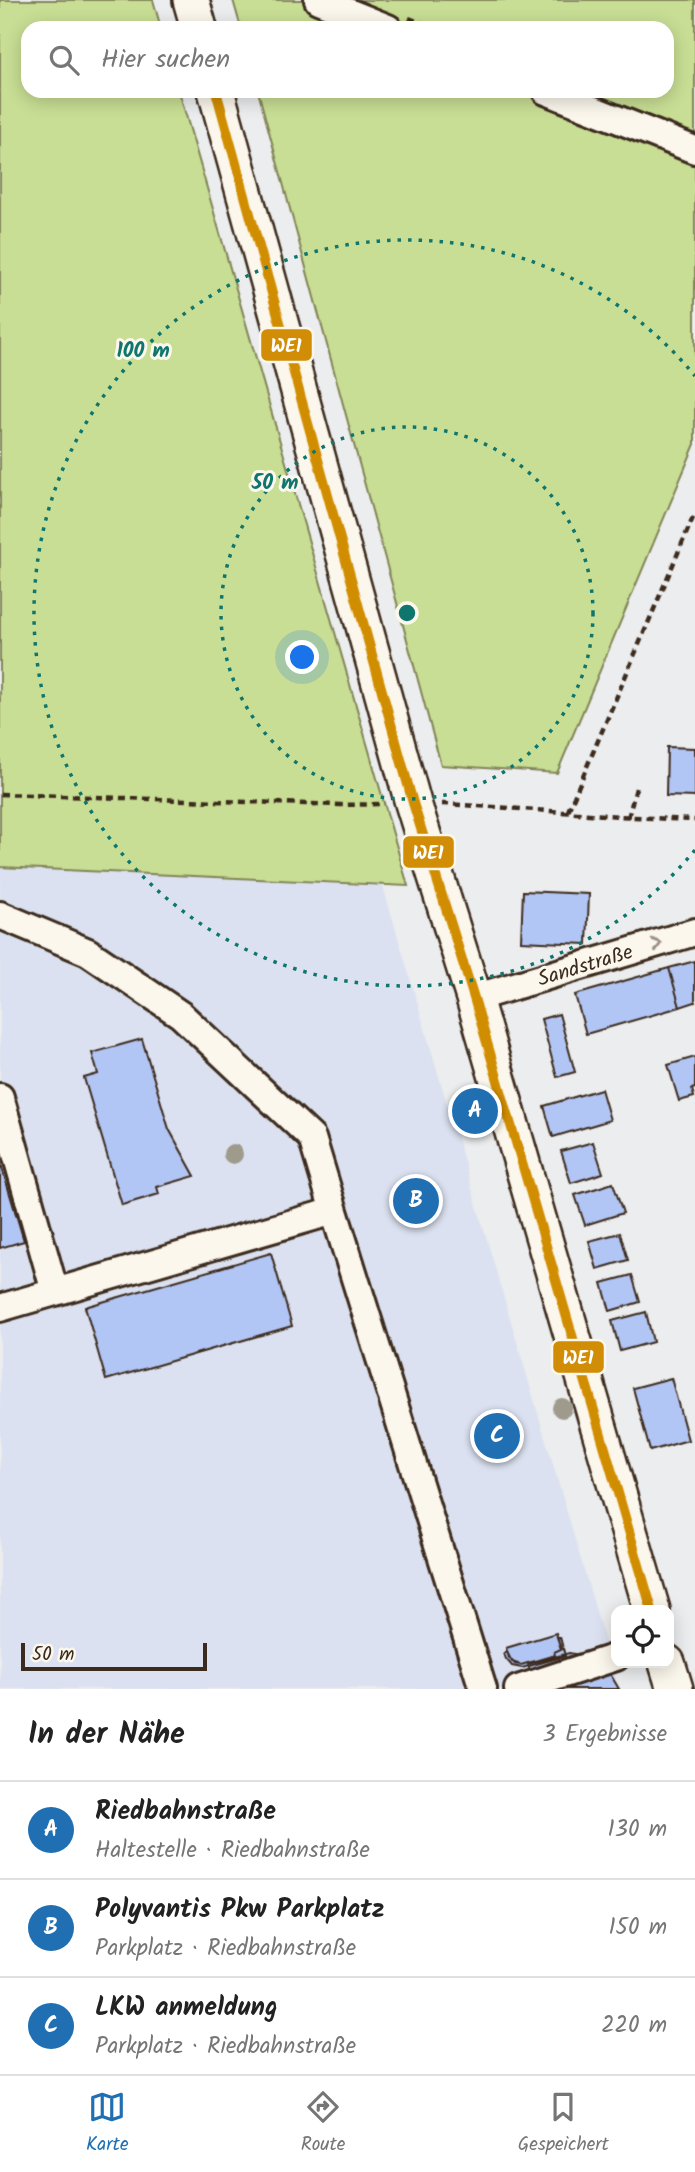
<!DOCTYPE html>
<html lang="de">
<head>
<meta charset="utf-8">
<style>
	body { margin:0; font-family:Kalam,sans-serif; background:#f2f2f2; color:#222 }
	.controls { position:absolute; right:21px; bottom:21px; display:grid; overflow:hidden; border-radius:14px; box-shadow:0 4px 18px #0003 }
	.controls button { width:63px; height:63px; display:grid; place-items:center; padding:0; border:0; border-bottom:2px solid #e0e0e0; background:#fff; color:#222; font:35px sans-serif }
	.scale { position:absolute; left:21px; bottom:18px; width:186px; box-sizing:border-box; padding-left:7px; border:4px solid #3b2a1e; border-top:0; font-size:19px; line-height:24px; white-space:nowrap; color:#3b2a1e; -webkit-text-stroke:5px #fbf7ec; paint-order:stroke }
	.you { position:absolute; left:303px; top:658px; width:24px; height:24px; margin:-18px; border:5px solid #fff; border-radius:50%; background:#1a73e8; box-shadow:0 0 0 10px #1a73e833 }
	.badge { display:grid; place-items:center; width:46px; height:46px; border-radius:50%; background:#1f6fb2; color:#fff; font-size:23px; font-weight:700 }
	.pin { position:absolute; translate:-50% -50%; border:4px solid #fff; box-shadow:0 2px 7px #0006 }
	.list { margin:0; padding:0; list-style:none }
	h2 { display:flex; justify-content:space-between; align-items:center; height:91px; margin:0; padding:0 28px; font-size:30px }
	h2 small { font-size:23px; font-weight:400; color:#767676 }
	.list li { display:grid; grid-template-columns:46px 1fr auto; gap:21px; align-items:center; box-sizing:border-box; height:98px; padding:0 28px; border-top:2px solid #e0e0e0 }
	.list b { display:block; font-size:26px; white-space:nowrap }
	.list p { margin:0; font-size:23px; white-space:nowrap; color:#767676 }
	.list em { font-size:23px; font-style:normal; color:#767676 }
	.icon { flex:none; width:38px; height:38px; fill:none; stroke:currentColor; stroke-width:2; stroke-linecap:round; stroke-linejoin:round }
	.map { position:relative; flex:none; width:695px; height:1689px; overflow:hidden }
	.search { position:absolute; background:#fff; box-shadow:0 4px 18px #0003; left:21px; right:21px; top:21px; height:77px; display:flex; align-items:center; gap:18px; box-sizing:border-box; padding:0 24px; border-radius:21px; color:#767676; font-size:26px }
	.sheet { height:385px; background:#fff }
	nav { display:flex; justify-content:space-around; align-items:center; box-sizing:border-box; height:98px; border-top:2px solid #e0e0e0; background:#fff; font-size:19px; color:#767676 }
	nav a { display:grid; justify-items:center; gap:4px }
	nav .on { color:#1f6fb2 }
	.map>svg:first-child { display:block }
	.built { fill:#dbe1f0 }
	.green { fill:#c8de94; stroke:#828459; stroke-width:2 }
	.building { fill:#b2c6f5; stroke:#3b2a1e; stroke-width:2 }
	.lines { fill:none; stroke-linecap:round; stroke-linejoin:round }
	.minor-casing { stroke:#3b2a1e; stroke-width:32 }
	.major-casing { stroke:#3b2a1e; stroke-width:40 }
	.path { stroke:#3b2a1e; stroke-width:4.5; stroke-dasharray:7 5; stroke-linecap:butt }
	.minor { stroke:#fbf7ec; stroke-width:26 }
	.major { stroke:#fbf7ec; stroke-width:35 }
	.bus-1-casing { stroke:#fbf7ec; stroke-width:16 }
	.bus-1 { stroke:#d18d06; stroke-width:10 }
	.tree { fill:#9e9a8c }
	.oneway { stroke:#9b9085 }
	.ring { fill:none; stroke:#0f766e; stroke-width:3.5; stroke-dasharray:3.5 7 }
	.labels { text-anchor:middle; stroke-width:6; stroke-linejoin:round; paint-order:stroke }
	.street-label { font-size:21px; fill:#3b2a1e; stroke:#fbf7ec }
	.centre { fill:#0f766e; stroke:#fbf7ec; stroke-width:3.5 }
	.ring-label { font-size:21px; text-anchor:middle; font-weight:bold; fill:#0f766e; stroke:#fbf7ec; stroke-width:6; stroke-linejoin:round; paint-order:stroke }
	.line-badge { stroke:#fbf7ec; stroke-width:2.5 }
	.badge-label { font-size:19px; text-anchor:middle; font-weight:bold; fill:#fff }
</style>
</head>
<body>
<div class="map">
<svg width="695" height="1689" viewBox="0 0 695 1689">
	<rect width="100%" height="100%" fill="#ecedee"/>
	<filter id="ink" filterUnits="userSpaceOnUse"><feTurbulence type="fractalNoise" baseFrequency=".0143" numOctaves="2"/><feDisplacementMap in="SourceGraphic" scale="14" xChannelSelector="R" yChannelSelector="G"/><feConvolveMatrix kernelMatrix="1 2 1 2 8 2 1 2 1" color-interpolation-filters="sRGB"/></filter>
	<g filter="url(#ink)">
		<path class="built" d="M0,867L383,886L619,1689H0Z"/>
		<path class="green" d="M0,0H153L161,28H28V91H179L408,886L0,867Z
			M233,0H695V444L557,773L441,765L258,91H667V28H241Z"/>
		<path class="building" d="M667,747L695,748V797L666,796Z
			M523,891L589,894L587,944L521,941Z
			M695,961V1002L680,1007L669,968Z
			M669,968L680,1007L586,1034L575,995Z
			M559,1014L575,1072L557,1077L541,1019Z
			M142,1039L169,1129L195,1176L157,1187L159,1194L122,1205L84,1078L98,1074L92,1053Z
			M695,1057V1088L692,1089L694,1097L679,1101L668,1065Z
			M601,1089L610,1120L553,1137L544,1106Z
			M593,1142L603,1173L571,1183L561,1151Z
			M0,1161L24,1241L0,1248Z
			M613,1183L623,1213L585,1225L575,1195Z
			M620,1233L628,1260L597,1269L589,1241Z
			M271,1253L292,1326L106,1380L85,1307Z
			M632,1275L640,1302L610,1311L602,1283Z
			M646,1312L653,1342L620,1351L612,1321Z
			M671,1378L688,1440L650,1451L633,1388Z
			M556,1633L561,1649L554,1652L555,1655L521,1665L515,1664L509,1658L506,1648Z
			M557,1637H560L565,1656L522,1668L512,1666L506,1659L504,1654L507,1652L512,1662L521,1665L555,1655L554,1652L561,1649Z
			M569,1653L585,1656L606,1667L619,1689H535L528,1664Z"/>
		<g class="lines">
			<g class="minor-casing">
				<path id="minor" d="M318,0L388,28
					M546,91L695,150
					M0,915L88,952L181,1015L312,1138L334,1211
					M474,998L695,932
					M0,1097L55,1292
					M0,1308L334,1211L483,1689
					M518,1689L616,1657"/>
			</g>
			<g class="major-casing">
				<path id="major" d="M191,0L199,28
					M216,91L413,803L474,998L652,1610
					M667,1663L675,1689"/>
			</g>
			<path class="path" d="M409,18L435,28
				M0,794L340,805L384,804
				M442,804C526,808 610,817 695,820
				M568,811L695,513
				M628,818L636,788"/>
			<use href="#minor" class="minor"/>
			<use href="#major" class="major"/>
			<g class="bus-1-casing">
				<path id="bus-1" d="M216,91L413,803L474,998L652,1610"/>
			</g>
			<use href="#bus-1" class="bus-1"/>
		</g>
		<g class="tree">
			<circle cx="233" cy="1154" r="10"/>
			<circle cx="562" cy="1408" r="10"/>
		</g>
		<defs><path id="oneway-chevron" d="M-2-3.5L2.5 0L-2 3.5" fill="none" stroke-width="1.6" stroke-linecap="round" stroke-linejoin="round" transform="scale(1.75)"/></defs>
		<use class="oneway" href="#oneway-chevron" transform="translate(657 944) rotate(-17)"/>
	</g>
	<g class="ring">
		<circle cx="407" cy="613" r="186"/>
		<path d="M695 850A373 373 0 1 1 695 376"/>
	</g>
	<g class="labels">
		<g class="street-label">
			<text transform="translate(585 965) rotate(-17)" y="7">Sandstraße</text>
		</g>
	</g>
	<circle cx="407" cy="613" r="10" class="centre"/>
	<g class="ring-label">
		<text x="143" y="357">100 m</text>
		<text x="275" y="489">50 m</text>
	</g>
	<g class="line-badge">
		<rect x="260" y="328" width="53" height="34" rx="7" fill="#d18d06"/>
		<rect x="402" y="835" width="53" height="34" rx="7" fill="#d18d06"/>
		<rect x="552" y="1340" width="53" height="34" rx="7" fill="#d18d06"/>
	</g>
	<g class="badge-label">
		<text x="286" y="352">WE1</text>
		<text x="428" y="859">WE1</text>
		<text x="578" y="1364">WE1</text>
	</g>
</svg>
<div class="controls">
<button><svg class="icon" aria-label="locate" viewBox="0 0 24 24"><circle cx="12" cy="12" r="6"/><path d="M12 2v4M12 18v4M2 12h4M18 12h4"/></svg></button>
</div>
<div class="scale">50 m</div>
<div class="you"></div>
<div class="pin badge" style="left:475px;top:1111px">A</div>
<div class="pin badge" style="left:416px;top:1201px">B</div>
<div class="pin badge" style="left:497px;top:1436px">C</div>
<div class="search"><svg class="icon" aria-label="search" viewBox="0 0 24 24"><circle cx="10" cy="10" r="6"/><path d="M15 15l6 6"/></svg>Hier suchen</div>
</div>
<section class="sheet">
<h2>In der Nähe<small>3 Ergebnisse</small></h2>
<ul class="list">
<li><span class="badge">A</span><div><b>Riedbahnstraße</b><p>Haltestelle · Riedbahnstraße</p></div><em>130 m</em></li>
<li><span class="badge">B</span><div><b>Polyvantis Pkw Parkplatz</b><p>Parkplatz · Riedbahnstraße</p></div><em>150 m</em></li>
<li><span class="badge">C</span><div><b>LKW anmeldung</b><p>Parkplatz · Riedbahnstraße</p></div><em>220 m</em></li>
</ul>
</section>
<nav>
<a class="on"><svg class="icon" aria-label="map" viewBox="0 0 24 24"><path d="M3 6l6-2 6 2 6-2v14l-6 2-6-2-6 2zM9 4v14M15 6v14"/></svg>Karte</a>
<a><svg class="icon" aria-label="directions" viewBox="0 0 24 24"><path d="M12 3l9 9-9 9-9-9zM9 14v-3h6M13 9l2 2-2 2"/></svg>Route</a>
<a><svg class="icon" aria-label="saved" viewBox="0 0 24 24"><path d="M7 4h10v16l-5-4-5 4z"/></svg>Gespeichert</a>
</nav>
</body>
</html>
